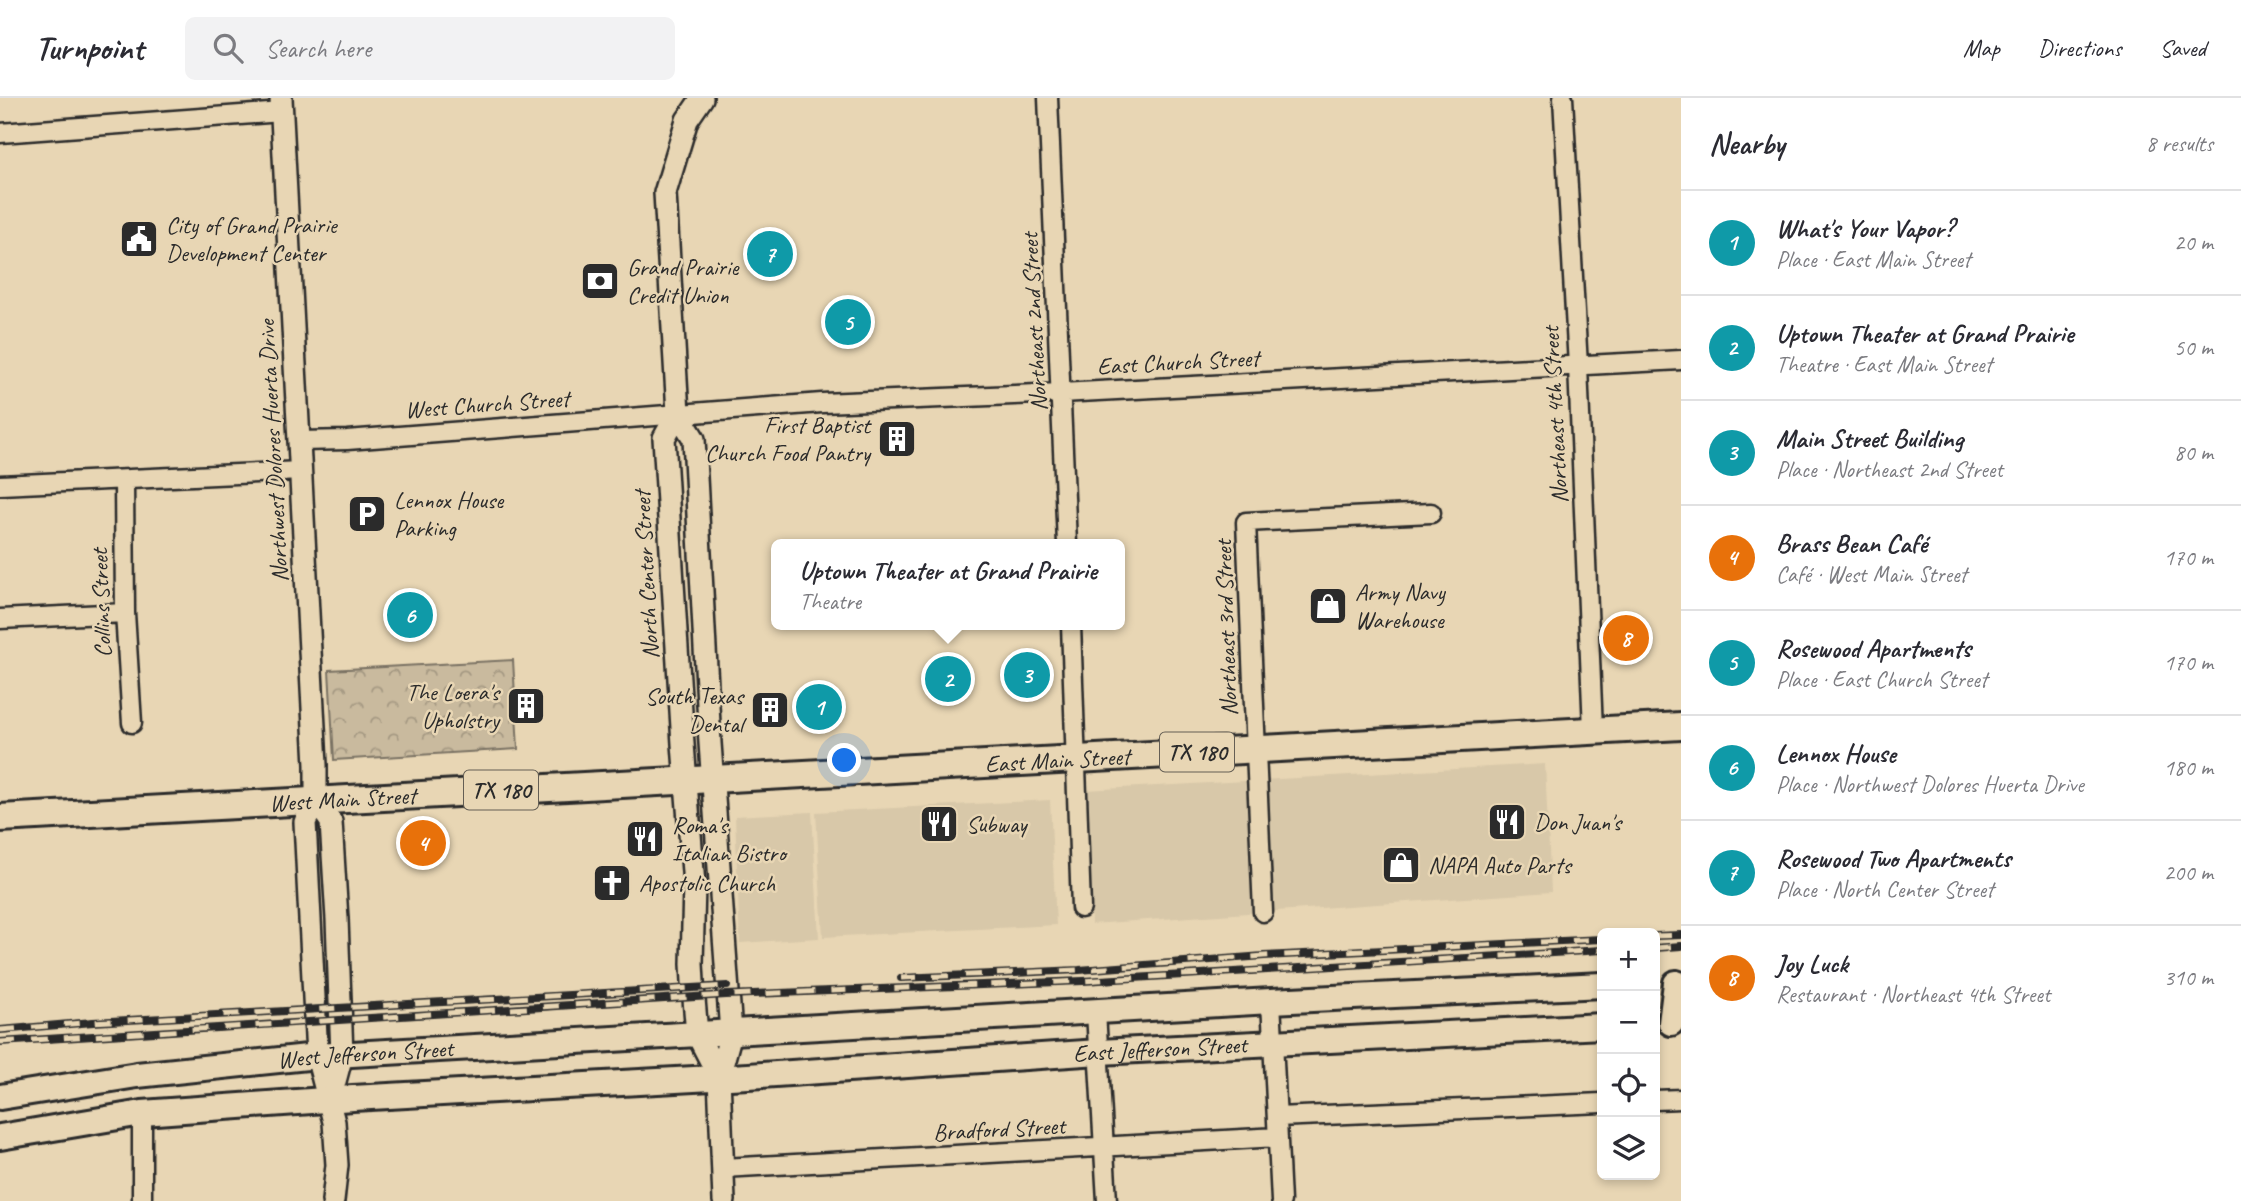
<!DOCTYPE html>
<html lang="en">
<head>
<meta charset="utf-8">
<style>
	body { margin:0; font-family:Caveat,sans-serif; background:#f2f2f3; color:#2b2b33 }
	.controls { position:absolute; right:21px; bottom:21px; display:grid; overflow:hidden; border-radius:10px; box-shadow:0 4px 10px #0003 }
	.controls button { width:63px; height:63px; display:grid; place-items:center; padding:0; border:0; border-bottom:2px solid #e1e1e2; background:#fff; color:#2b2b33; font:35px sans-serif }
	.you { position:absolute; left:845px; top:663px; width:24px; height:24px; margin:-18px; border:5px solid #fff; border-radius:50%; background:#1a73e8; box-shadow:0 0 0 10px #1a73e833 }
	.badge { display:grid; place-items:center; width:46px; height:46px; border-radius:50%; background:#2b2b2b; color:#fff; font-size:23px; font-weight:700 }
	.pin { position:absolute; translate:-50% -50%; border:4px solid #fff; box-shadow:0 2px 7px #0006 }
	.popup { position:absolute; left:771px; top:441px; width:354px; height:91px; box-sizing:border-box; display:grid; place-content:center; border-radius:10px; background:#fff; filter:drop-shadow(0 2px 5px #0005); font-size:23px; white-space:nowrap; color:#7c7c81 }
	.popup b { font-size:26px; color:#2b2b33 }
	.popup::after { content:''; position:absolute; left:50%; top:100%; margin-left:-14px; border:14px solid transparent; border-top-color:#fff }
	.list { margin:0; padding:0; list-style:none }
	h2 { display:flex; justify-content:space-between; align-items:center; height:91px; margin:0; padding:0 28px; font-size:30px }
	h2 small { font-size:23px; font-weight:400; color:#7c7c81 }
	.list li { display:grid; grid-template-columns:46px 1fr auto; gap:21px; align-items:center; box-sizing:border-box; height:105px; padding:0 28px; border-top:2px solid #e1e1e2 }
	.list b { display:block; font-size:26px; white-space:nowrap }
	.list p { margin:0; font-size:23px; white-space:nowrap; color:#7c7c81 }
	.list em { font-size:23px; font-style:normal; color:#7c7c81 }
	.icon { flex:none; width:38px; height:38px; fill:none; stroke:currentColor; stroke-width:2; stroke-linecap:round; stroke-linejoin:round }
	.map { position:relative; flex:none; width:1681px; height:1103px; overflow:hidden }
	header { display:flex; align-items:center; gap:42px; box-sizing:border-box; height:98px; padding:0 35px; background:#fff; border-bottom:2px solid #e1e1e2 }
	header strong { font-size:33px }
	nav { display:flex; gap:38px; margin-inline-start:auto; font-size:24px }
	.search { width:490px; height:63px; background:#f2f2f3; display:flex; align-items:center; gap:18px; box-sizing:border-box; padding:0 24px; border-radius:10px; color:#7c7c81; font-size:26px }
	main { display:flex }
	aside { flex:1; background:#fff }
	.map>svg:first-child { display:block }
	.built { fill:#d8c8a9 }
	.park { fill:url(#park-crowns); stroke:#7a7264; stroke-width:2 }
	.lines { fill:none; stroke-linecap:round; stroke-linejoin:round }
	.minor-casing { stroke:#2b2b2b; stroke-width:23 }
	.tertiary-casing { stroke:#2b2b2b; stroke-width:26 }
	.secondary-casing { stroke:#2b2b2b; stroke-width:30 }
	.primary-casing { stroke:#2b2b2b; stroke-width:32 }
	.minor { stroke:#e8d6b4; stroke-width:18 }
	.tertiary { stroke:#e8d6b4; stroke-width:21 }
	.secondary { stroke:#e8d6b4; stroke-width:24 }
	.primary { stroke:#e8d6b4; stroke-width:26 }
	.rail-casing { stroke:#2b2b2b; stroke-width:8 }
	.rail { stroke:#e8d6b4; stroke-width:5; stroke-dasharray:16; stroke-linecap:butt }
	.labels { text-anchor:middle; stroke-width:5; stroke-linejoin:round; paint-order:stroke }
	.shield { fill:#e8d6b4; stroke:#645e54; stroke-width:2 }
	.shield-label { font-size:23px; font-weight:bold; fill:#2b2b2b }
	.poi-label { font-size:24px; fill:#2b2b2b; stroke:#e8d6b4; text-anchor:start }
	.street-label { font-size:24px; fill:#2b2b2b; stroke:#e8d6b4 }
</style>
</head>
<body>
<header>
<strong>Turnpoint</strong>
<div class="search"><svg class="icon" aria-label="search" viewBox="0 0 24 24"><circle cx="10" cy="10" r="6"/><path d="M15 15l6 6"/></svg>Search here</div>
<nav><a>Map</a><a>Directions</a><a>Saved</a></nav>
</header>
<main>
<div class="map">
<svg width="1681" height="1103" viewBox="0 0 1681 1103">
	<defs>
		<pattern id="park-crowns" width="20" height="18" patternUnits="userSpaceOnUse" patternTransform="scale(1.75)"><rect width="20" height="18" fill="#c9ba9e"/><path d="M2 6a3 3 0 1 1 6 0M12 15a3 3 0 1 1 6 0" fill="none" stroke="#a39781"/></pattern>
	</defs>
	<rect width="100%" height="100%" fill="#e8d6b4"/>
	<filter id="ink" filterUnits="userSpaceOnUse"><feTurbulence type="fractalNoise" baseFrequency=".0143" numOctaves="2"/><feDisplacementMap in="SourceGraphic" scale="14" xChannelSelector="R" yChannelSelector="G"/><feConvolveMatrix kernelMatrix="1 2 1 2 8 2 1 2 1" color-interpolation-filters="sRGB"/></filter>
	<g filter="url(#ink)">
		<path class="built" d="M1545,666L1551,794L1091,826L1086,692Z
			M1050,702L1056,827L823,839L816,714Z
			M812,714L819,840L740,845L735,718Z"/>
		<path class="park" d="M513,562L518,651L334,662L329,572Z"/>
		<g class="lines">
			<g class="minor-casing">
				<path id="minor" d="M1048,0L1067,446
					M1563,0L1578,268L1593,632
					M0,35L282,14
					M300,343L347,342L822,305L1061,295L1681,262
					M124,382L125,515L132,625
					M0,387L301,373
					M0,521L125,515
					M1071,527L1081,810
					M1263,814L1246,424L1431,415
					M1271,903L1281,1103
					M1096,914L1107,1103
					M1655,1002L1681,1001
					M142,1015V1103
					M1277,1019L1602,1005
					M723,1070L1278,1039"/>
			</g>
			<g class="tertiary-casing">
				<path id="tertiary" d="M281,0L316,667V703L305,724L317,958L334,1024L337,1067L333,1103
					M702,0L687,22L665,95L678,315L694,341L710,645L731,935L719,979L724,1103
					M678,315L664,340L683,646L694,787L692,866L694,901L697,936L719,979
					M316,703L331,724L337,821L342,957L330,1002"/>
			</g>
			<g class="secondary-casing">
				<g id="secondary">
					<path d="M1671,925L1676,885"/>
					<path id="s1" d="M0,999L137,977L317,958L1271,903L1602,887"/>
					<path id="s2" d="M0,1039L142,1015L353,1000L748,978L1099,954L1602,928"/>
				</g>
			</g>
			<g class="primary-casing">
				<g id="primary">
					<path id="s3" d="M0,720L1681,628"/>
				</g>
			</g>
			<use href="#minor" class="minor"/>
			<use href="#tertiary" class="tertiary"/>
			<use href="#secondary" class="secondary"/>
			<use href="#primary" class="primary"/>
			<g class="rail-casing">
				<path id="rail" d="M1655,838L1681,837
					M1655,850L1681,848
					M901,880L1079,872L1264,858L1602,841
					M0,932L93,924L727,888
					M0,944L726,897L1083,883L1602,852"/>
			</g>
			<use href="#rail" class="rail"/>
		</g>
	</g>
	<defs>
		<g id="civic-square" transform="scale(2.0125)"><rect x="-9" y="-9" width="18" height="18" rx="4" fill="#2b2b2b" stroke="#e8d6b4"/><path d="M-.6-6.5H3V-4.5H.6V-3L4-1V1h2V6H-6V1h2V-1L-.6-3ZM-1.2 2.5V6h2.4V2.5Z" fill="#fff"/></g>
		<g id="bank-square" transform="scale(2.0125)"><rect x="-9" y="-9" width="18" height="18" rx="4" fill="#2b2b2b" stroke="#e8d6b4"/><path d="M-6-4H6V4H-6ZM0-2.3a2.3 2.3 0 1 0 0 4.6a2.3 2.3 0 1 0 0-4.6Z" fill="#fff"/></g>
		<g id="building-square" transform="scale(2.0125)"><rect x="-9" y="-9" width="18" height="18" rx="4" fill="#2b2b2b" stroke="#e8d6b4"/><path d="M-4-6H4V6H1V3H-1V6H-4ZM-2.5-4.3h1.7v1.8h-1.7ZM.8-4.3h1.7v1.8H.8ZM-2.5-1h1.7V.8h-1.7ZM.8-1h1.7V.8H.8Z" fill="#fff"/></g>
		<g id="parking-square" transform="scale(2.0125)"><rect x="-9" y="-9" width="18" height="18" rx="4" fill="#2b2b2b" stroke="#e8d6b4"/><path d="M-3.5-5.5H1a3.5 3.5 0 0 1 0 7H-1V5.5H-3.5ZM-1-3.4V-.6H.8a1.4 1.4 0 0 0 0-2.8Z" fill="#fff"/></g>
		<g id="shop-square" transform="scale(2.0125)"><rect x="-9" y="-9" width="18" height="18" rx="4" fill="#2b2b2b" stroke="#e8d6b4"/><path d="M-5-2.5h2.3a2.7 3.5 0 0 1 5.4 0H5L5.5 6h-11ZM-1.5-2.5h3a1.5 2.3 0 0 0-3 0Z" fill="#fff"/></g>
		<g id="restaurant-square" transform="scale(2.0125)"><rect x="-9" y="-9" width="18" height="18" rx="4" fill="#2b2b2b" stroke="#e8d6b4"/><path d="M-5-6h1v4h1v-4h1v4h1v-4h1v5L-1.5 .5V6h-2V.5L-5-1ZM5-6V6H3V1.5H1.5Q1.5-4 5-6Z" fill="#fff"/></g>
		<g id="church-square" transform="scale(2.0125)"><rect x="-9" y="-9" width="18" height="18" rx="4" fill="#2b2b2b" stroke="#e8d6b4"/><path d="M-1.2-6h2.4v3.5h3.3v2.4h-3.3V6h-2.4V-.1h-3.3v-2.4h3.3Z" fill="#fff"/></g>
	</defs>
	<g fill-rule="evenodd">
		<use href="#civic-square" x="139" y="141"/>
		<use href="#bank-square" x="600" y="183"/>
		<use href="#building-square" x="897" y="341"/>
		<use href="#parking-square" x="367" y="416"/>
		<use href="#shop-square" x="1328" y="508"/>
		<use href="#building-square" x="526" y="608"/>
		<use href="#building-square" x="770" y="612"/>
		<use href="#restaurant-square" x="1507" y="724"/>
		<use href="#restaurant-square" x="939" y="726"/>
		<use href="#restaurant-square" x="645" y="741"/>
		<use href="#shop-square" x="1401" y="767"/>
		<use href="#church-square" x="612" y="785"/>
	</g>
	<g class="labels">
		<g class="shield">
			<rect x="1160" y="634.5" width="74" height="39" rx="5"/>
			<rect x="464" y="672.5" width="74" height="39" rx="5"/>
		</g>
		<g class="shield-label">
			<text x="1197" y="662">TX 180</text>
			<text x="501" y="700">TX 180</text>
		</g>
		<g class="poi-label">
			<text x="166" y="135">City of Grand Prairie<tspan x="166" dy="28">Development Center</tspan></text>
			<text x="627" y="177">Grand Prairie<tspan x="627" dy="28">Credit Union</tspan></text>
			<text x="870" y="335" text-anchor="end">First Baptist<tspan x="870" dy="28">Church Food Pantry</tspan></text>
			<text x="394" y="410">Lennox House<tspan x="394" dy="28">Parking</tspan></text>
			<text x="1355" y="502">Army Navy<tspan x="1355" dy="28">Warehouse</tspan></text>
			<text x="499" y="602" text-anchor="end">The Loera's<tspan x="499" dy="28">Upholstry</tspan></text>
			<text x="743" y="606" text-anchor="end">South Texas<tspan x="743" dy="28">Dental</tspan></text>
			<text x="1534" y="732">Don Juan's</text>
			<text x="966" y="734">Subway</text>
			<text x="672" y="735">Roma's<tspan x="672" dy="28">Italian Bistro</tspan></text>
			<text x="1428" y="775">NAPA Auto Parts</text>
			<text x="639" y="793">Apostolic Church</text>
		</g>
		<g class="street-label">
			<text transform="translate(1034 224) rotate(-93)" y="8">Northeast 2nd Street</text>
			<text transform="translate(1178 264) rotate(-3)" y="8">East Church Street</text>
			<text transform="translate(487 306) rotate(-4)" y="8">West Church Street</text>
			<text transform="translate(1555 317) rotate(-93)" y="8">Northeast 4th Street</text>
			<text transform="translate(273 353) rotate(-93)" y="8">Northwest Dolores Huerta Drive</text>
			<text transform="translate(646 477) rotate(-93)" y="8">North Center Street</text>
			<text transform="translate(101 505) rotate(-92)" y="8">Collins Street</text>
			<text transform="translate(1226 530) rotate(-92)" y="8">Northeast 3rd Street</text>
			<text dy="8" stroke="none"><textPath href="#s3" startOffset="1059">East Main Street</textPath></text>
			<text dy="8" stroke="none"><textPath href="#s3" startOffset="343">West Main Street</textPath></text>
			<text dy="8" stroke="none"><textPath href="#s2" startOffset="1164">East Jefferson Street</textPath></text>
			<text dy="8" stroke="none"><textPath href="#s1" startOffset="368">West Jefferson Street</textPath></text>
			<text transform="translate(999 1031) rotate(-3)" y="8">Bradford Street</text>
		</g>
	</g>
</svg>
<div class="controls">
<button>+</button>
<button>−</button>
<button><svg class="icon" aria-label="locate" viewBox="0 0 24 24"><circle cx="12" cy="12" r="6"/><path d="M12 2v4M12 18v4M2 12h4M18 12h4"/></svg></button>
<button><svg class="icon" aria-label="layers" viewBox="0 0 24 24"><path d="M12 4l9 5-9 5-9-5zM3 14l9 5 9-5"/></svg></button>
</div>
<div class="you"></div>
<div class="pin badge" style="left:819px;top:609px;background:#0f9aa8">1</div>
<div class="pin badge" style="left:948px;top:581px;background:#0f9aa8">2</div>
<div class="popup"><b>Uptown Theater at Grand Prairie</b>Theatre</div>
<div class="pin badge" style="left:1027px;top:577px;background:#0f9aa8">3</div>
<div class="pin badge" style="left:423px;top:745px;background:#e8710a">4</div>
<div class="pin badge" style="left:848px;top:224px;background:#0f9aa8">5</div>
<div class="pin badge" style="left:410px;top:517px;background:#0f9aa8">6</div>
<div class="pin badge" style="left:770px;top:156px;background:#0f9aa8">7</div>
<div class="pin badge" style="left:1626px;top:540px;background:#e8710a">8</div>
</div>
<aside>
<h2>Nearby<small>8 results</small></h2>
<ul class="list">
<li><span class="badge" style="background:#0f9aa8">1</span><div><b>What's Your Vapor?</b><p>Place · East Main Street</p></div><em>20 m</em></li>
<li><span class="badge" style="background:#0f9aa8">2</span><div><b>Uptown Theater at Grand Prairie</b><p>Theatre · East Main Street</p></div><em>50 m</em></li>
<li><span class="badge" style="background:#0f9aa8">3</span><div><b>Main Street Building</b><p>Place · Northeast 2nd Street</p></div><em>80 m</em></li>
<li><span class="badge" style="background:#e8710a">4</span><div><b>Brass Bean Café</b><p>Café · West Main Street</p></div><em>170 m</em></li>
<li><span class="badge" style="background:#0f9aa8">5</span><div><b>Rosewood Apartments</b><p>Place · East Church Street</p></div><em>170 m</em></li>
<li><span class="badge" style="background:#0f9aa8">6</span><div><b>Lennox House</b><p>Place · Northwest Dolores Huerta Drive</p></div><em>180 m</em></li>
<li><span class="badge" style="background:#0f9aa8">7</span><div><b>Rosewood Two Apartments</b><p>Place · North Center Street</p></div><em>200 m</em></li>
<li><span class="badge" style="background:#e8710a">8</span><div><b>Joy Luck</b><p>Restaurant · Northeast 4th Street</p></div><em>310 m</em></li>
</ul>
</aside>
</main>
</body>
</html>
